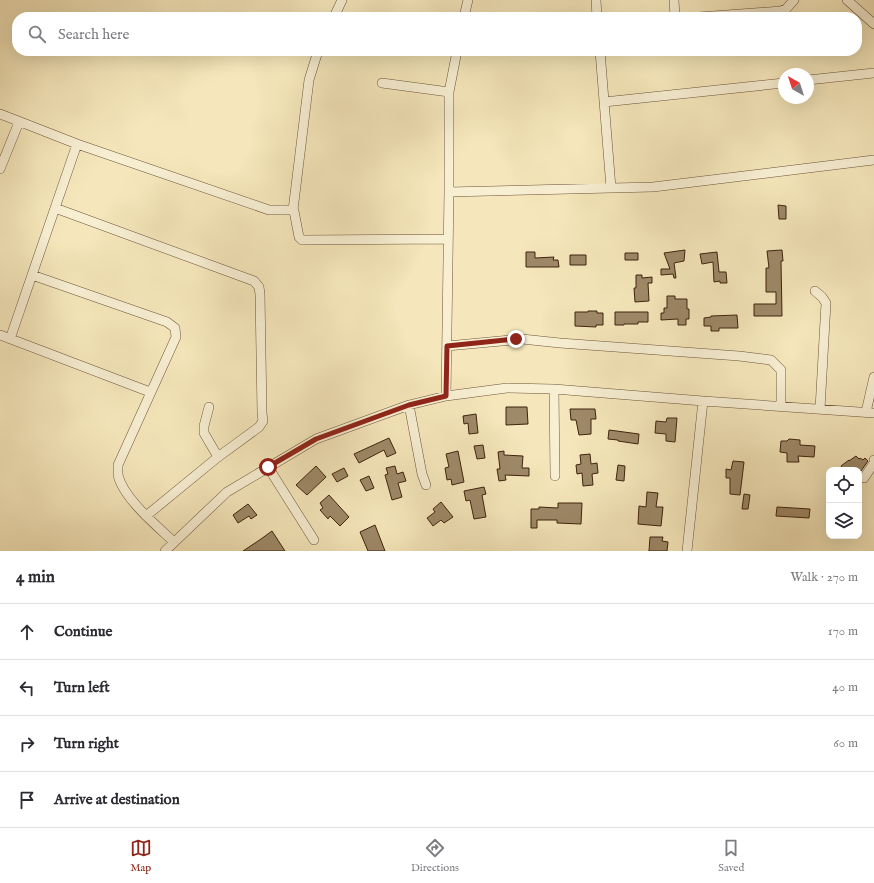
<!DOCTYPE html>
<html lang="en">
<head>
<meta charset="utf-8">
<style>
	body { margin:0; font-family:"IM FELL English",serif; background:#f2f2f3; color:#2b2b33 }
	.controls { position:absolute; right:12px; bottom:12px; display:grid; overflow:hidden; border-radius:8px; box-shadow:0 4px 16px #0002 }
	.controls button { width:36px; height:36px; display:grid; place-items:center; padding:0; border:0; border-bottom:1px solid #e1e1e2; background:#fff; color:#2b2b33; font:20px sans-serif }
	.compass { position:absolute; left:778px; top:68px; width:36px; height:36px; border-radius:50%; background:#fff; box-shadow:0 4px 16px #0002; rotate:321deg }
	.stop { position:absolute; width:12px; height:12px; margin:-9px; border:3px solid #8f2418; border-radius:50%; background:#fff }
	.stop.end { background:#8f2418; border-color:#fff; box-shadow:0 1px 4px #0008 }
	.list { margin:0; padding:0; list-style:none }
	h2 { display:flex; justify-content:space-between; align-items:center; height:52px; margin:0; padding:0 16px; font-size:17px }
	h2 small { font-size:13px; font-weight:400; color:#7c7c81 }
	.list li { display:grid; grid-template-columns:26px 1fr auto; gap:12px; align-items:center; box-sizing:border-box; height:56px; padding:0 16px; border-top:1px solid #e1e1e2 }
	.list b { display:block; font-size:15px; white-space:nowrap }
	.list em { font-size:13px; font-style:normal; color:#7c7c81 }
	.icon { flex:none; width:22px; height:22px; fill:none; stroke:currentColor; stroke-width:2; stroke-linecap:round; stroke-linejoin:round }
	.map { position:relative; flex:none; width:874px; height:551px; overflow:hidden }
	.search { position:absolute; background:#fff; box-shadow:0 4px 16px #0002; left:12px; right:12px; top:12px; height:44px; display:flex; align-items:center; gap:10px; box-sizing:border-box; padding:0 14px; border-radius:16px; color:#7c7c81; font-size:15px }
	.sheet { height:276px; background:#fff }
	nav { display:flex; justify-content:space-around; align-items:center; box-sizing:border-box; height:56px; border-top:1px solid #e1e1e2; background:#fff; font-size:11px; color:#7c7c81 }
	nav a { display:grid; justify-items:center; gap:2px }
	nav .on { color:#8f2418 }
	.map>svg:first-child { display:block }
	.building { fill:#9e8968; stroke:#3f230e }
	.lines { fill:none; stroke-linecap:round; stroke-linejoin:round }
	.minor-casing { stroke:#6c5439; stroke-width:10 }
	.minor { stroke:#f8efd3; stroke-width:9 }
	.route { stroke:#8f2418; stroke-width:5 }
</style>
</head>
<body>
<div class="map">
<svg width="874" height="551" viewBox="0 0 874 551">
	<rect width="100%" height="100%" fill="#f5e7bb"/>
	<filter id="stains"><feTurbulence type="fractalNoise" baseFrequency=".005" numOctaves="4"/><feColorMatrix values="0 0 0 0 .2 0 0 0 0 .09 0 0 0 0 .02 0 0 0 .5 -.17"/></filter>
	<radialGradient id="worn" r=".72"><stop offset=".6" stop-color="#630" stop-opacity="0"/><stop offset="1" stop-color="#630" stop-opacity=".3"/></radialGradient>
	<path class="building" d="M778,205L786,206V219H779Z
		M685,250L684,261L674,263L676,278H674L673,274L661,275V269H670L664,253Z
		M782,250L783,261H781L782,316H754V304H776V292H766V268H769L767,251Z
		M526,252H535V258L554,257L553,260H558L559,267H526Z
		M717,252L719,272H726L727,283H720V281L714,282L713,262L702,264L700,254Z
		M625,253H638V260H625Z
		M570,255H586V265H570Z
		M636,275H642V278L652,277V283H648L649,301L635,302L634,288H636Z
		M667,296H675V299H687V309H689V319H686V325H678V319L661,320V313H664V308H667Z
		M588,311H597V313H603V325H596V327L575,326V312H588Z
		M615,312H648V322H638V324H624V325H615Z
		M737,315L738,328H719V331H711V326H704V318L711,317V316Z
		M506,407H527L528,424L506,425Z
		M570,409H595L596,419H591V434L579,435L576,420H571Z
		M476,414L478,433L469,434L468,423L464,424L463,416Z
		M667,418H677L675,442L666,441V434L655,433L656,421L666,422Z
		M609,430L639,434L638,444L618,441V440L608,439Z
		M389,438L396,453L387,457L384,450L359,463L354,454Z
		M789,439L800,440V445L815,446L814,457L798,456L799,462H787V453L780,452L781,441H787Z
		M483,445L485,458L477,459L474,446Z
		M458,451L464,482L452,485L451,479L447,480L445,468L449,467L446,454Z
		M504,451V455L523,456L522,468H529V476L505,475L506,480L499,481L497,469H500L498,452Z
		M590,454L591,464L597,463L598,473L592,474L593,485L583,486L582,473L577,474L576,465L581,464L580,455Z
		M856,456L859,459L860,458L863,460L865,458L868,461L861,471L860,470H844L841,466L849,460V461Z
		M733,461L744,462L740,495L730,494V478H726V469L731,470Z
		M618,465L625,466L624,481L616,480Z
		M316,466L326,477L307,495L296,485Z
		M395,466L397,474L403,472L406,481L398,483L402,497L392,500L385,475L388,474L386,468Z
		M344,468L348,476L337,482L332,474Z
		M369,476L374,488L366,491L360,480Z
		M484,487L486,494L482,495L486,517L474,519L470,500L466,501L464,491Z
		M647,492L658,493L656,507H663L661,526L638,524L639,506L646,507Z
		M744,494L750,495L748,509H742Z
		M329,495L349,517L340,526L330,516L328,519L320,510L323,508L320,503Z
		M441,502L453,517L444,523L441,520L433,526L427,518L435,512L433,509Z
		M558,503H582L581,524L557,523V520H537V528H531V509H539V507L558,508Z
		M248,504L257,515L251,519L249,516L238,523L233,515Z
		M777,507L810,509L809,518L776,516Z
		M375,525L385,551H368L360,532Z
		M272,531L285,551H243L261,539Z
		M650,537H663L662,541L668,542L667,551H649Z"/>
	<g class="lines">
		<g class="minor-casing">
			<path id="minor" d="M596,0L597,17
				M674,0L675,17
				M847,0L874,24
				M334,17L342,0
				M464,17L468,0
				M699,17L781,11L786,9L794,0
				M600,51L611,188
				M808,80L874,73
				M382,83L449,92
				M604,102L784,83
				M0,114L77,144L269,210H293L294,211L299,237L302,240L448,239
				M0,169L19,122
				M449,192L653,187L874,160
				M55,208L254,281L259,287L260,294L262,413L263,421L259,427L218,457L146,516
				M293,210L309,80L318,51
				M32,275L167,322L175,328L176,337L118,465C118,468 118,472 118,475C123,498 157,526 174,542
				M815,291L822,297L826,303L820,409
				M0,335L150,392
				M10,339L77,144
				M447,346L522,339L560,343L739,356L771,360L781,370V406
				M554,389L555,476
				M446,396L449,192V92L457,51
				M409,405L422,474L426,485
				M209,407L204,426V433L218,457
				M866,412L874,377
				M268,467L314,540
				M864,478L874,463V460
				M165,551L227,492L316,439L409,405L446,396L507,388L554,389L703,401L874,413
				M687,551L703,401"/>
		</g>
		<use href="#minor" class="minor"/>
	</g>
	<g class="lines">
		<path class="route" d="M268,467L316,439L409,405L446,396L447,346L516,339"/>
	</g>
	<rect width="100%" height="100%" filter="url(#stains)"/>
	<rect width="100%" height="100%" fill="url(#worn)"/>
</svg>
<div class="controls">
<button><svg class="icon" aria-label="locate" viewBox="0 0 24 24"><circle cx="12" cy="12" r="6"/><path d="M12 2v4M12 18v4M2 12h4M18 12h4"/></svg></button>
<button><svg class="icon" aria-label="layers" viewBox="0 0 24 24"><path d="M12 4l9 5-9 5-9-5zM3 14l9 5 9-5"/></svg></button>
</div>
<svg class="compass" viewBox="-18 -18 36 36"><path d="M0-13l5 13h-10z" fill="#e53935"/><path d="M0 13l5-13h-10z" fill="#7c7c81"/></svg>
<div class="stop" style="left:268px;top:467px"></div>
<div class="stop end" style="left:516px;top:339px"></div>
<div class="search"><svg class="icon" aria-label="search" viewBox="0 0 24 24"><circle cx="10" cy="10" r="6"/><path d="M15 15l6 6"/></svg>Search here</div>
</div>
<section class="sheet">
<h2>4 min<small>Walk · 270 m</small></h2>
<ul class="list">
<li><svg class="icon" aria-label="ahead" viewBox="0 0 24 24"><path d="M12 20V5M6 11l6-6 6 6"/></svg><div><b>Continue</b></div><em>170 m</em></li>
<li><svg class="icon" aria-label="left" viewBox="0 0 24 24"><path d="M17 20v-9H6M10 6l-5 5 5 5"/></svg><div><b>Turn left</b></div><em>40 m</em></li>
<li><svg class="icon" aria-label="right" viewBox="0 0 24 24"><path d="M7 20v-9h11M14 6l5 5-5 5"/></svg><div><b>Turn right</b></div><em>60 m</em></li>
<li><svg class="icon" aria-label="arrive" viewBox="0 0 24 24"><path d="M6 21V4h12l-3 4 3 4H6"/></svg><div><b>Arrive at destination</b></div></li>
</ul>
</section>
<nav>
<a class="on"><svg class="icon" aria-label="map" viewBox="0 0 24 24"><path d="M3 6l6-2 6 2 6-2v14l-6 2-6-2-6 2zM9 4v14M15 6v14"/></svg>Map</a>
<a><svg class="icon" aria-label="directions" viewBox="0 0 24 24"><path d="M12 3l9 9-9 9-9-9zM9 14v-3h6M13 9l2 2-2 2"/></svg>Directions</a>
<a><svg class="icon" aria-label="saved" viewBox="0 0 24 24"><path d="M7 4h10v16l-5-4-5 4z"/></svg>Saved</a>
</nav>
</body>
</html>
